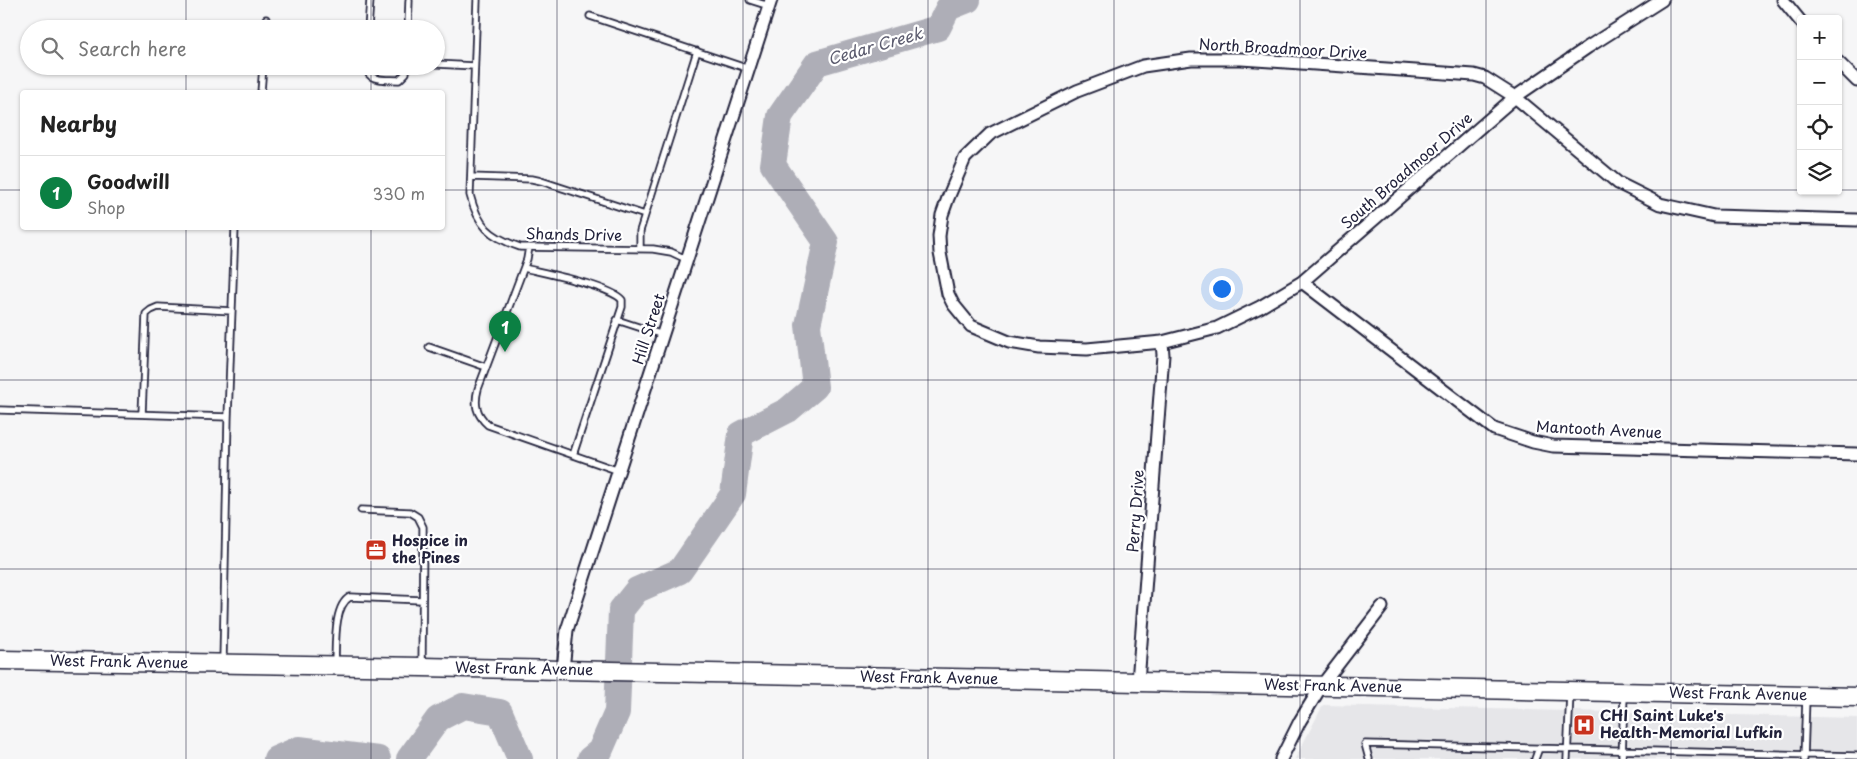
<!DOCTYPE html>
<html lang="en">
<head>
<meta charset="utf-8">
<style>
	body { margin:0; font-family:"Playpen Sans",sans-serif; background:#f6f6f6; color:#222 }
	.controls { position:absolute; right:15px; top:15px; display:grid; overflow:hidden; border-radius:5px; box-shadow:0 1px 4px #0004 }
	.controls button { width:45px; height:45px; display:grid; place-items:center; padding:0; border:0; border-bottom:1px solid #e0e0e0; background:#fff; color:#222; font:25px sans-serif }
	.you { position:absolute; left:1221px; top:288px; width:18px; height:18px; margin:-12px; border:4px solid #fff; border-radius:50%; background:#1a73e8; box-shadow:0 0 0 8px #1a73e833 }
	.badge { display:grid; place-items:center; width:32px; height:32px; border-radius:50%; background:#0b8043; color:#fff; font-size:16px; font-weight:700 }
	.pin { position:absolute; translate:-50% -41px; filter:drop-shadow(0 1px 2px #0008) }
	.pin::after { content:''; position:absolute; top:26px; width:18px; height:15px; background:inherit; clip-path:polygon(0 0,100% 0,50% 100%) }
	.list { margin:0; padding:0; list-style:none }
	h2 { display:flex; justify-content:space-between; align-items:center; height:65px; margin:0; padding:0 20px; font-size:21px }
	h2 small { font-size:16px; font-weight:400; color:#767676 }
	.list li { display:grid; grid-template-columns:32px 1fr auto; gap:15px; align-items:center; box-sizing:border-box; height:75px; padding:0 20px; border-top:1px solid #e0e0e0 }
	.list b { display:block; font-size:19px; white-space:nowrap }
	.list p { margin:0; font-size:16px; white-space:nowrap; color:#767676 }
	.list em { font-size:16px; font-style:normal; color:#767676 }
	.icon { flex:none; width:28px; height:28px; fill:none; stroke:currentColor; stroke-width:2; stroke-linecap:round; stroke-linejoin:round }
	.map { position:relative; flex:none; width:1857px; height:759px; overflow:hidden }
	.search { position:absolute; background:#fff; box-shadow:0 1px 4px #0004; left:20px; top:20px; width:425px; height:55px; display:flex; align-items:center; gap:12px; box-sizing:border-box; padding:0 18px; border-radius:28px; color:#767676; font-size:19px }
	.panel { position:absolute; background:#fff; box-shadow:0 1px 4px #0004; left:20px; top:90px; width:425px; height:140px; border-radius:5px }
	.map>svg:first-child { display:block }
	.built { fill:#e6e6e9 }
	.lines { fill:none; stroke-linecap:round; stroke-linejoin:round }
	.stream { stroke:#767685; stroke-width:4.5 }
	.river { stroke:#aeaeb7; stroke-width:26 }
	.service-casing { stroke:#22223b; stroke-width:9 }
	.minor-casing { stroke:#22223b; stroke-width:15 }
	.primary-casing { stroke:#22223b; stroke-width:21 }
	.service { stroke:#fff; stroke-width:5.5 }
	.minor { stroke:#fff; stroke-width:11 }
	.primary { stroke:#fff; stroke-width:18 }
	.grid { fill:none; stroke:#22223b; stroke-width:1; stroke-opacity:0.55 }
	.labels { text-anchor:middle; stroke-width:4.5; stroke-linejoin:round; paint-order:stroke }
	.street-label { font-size:15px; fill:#22223b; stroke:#fff }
	.poi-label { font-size:15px; font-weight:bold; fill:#22223b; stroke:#fff; text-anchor:start }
	.water-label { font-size:16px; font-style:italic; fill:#5a5a6d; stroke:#fff }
</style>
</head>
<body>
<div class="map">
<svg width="1857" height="759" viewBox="0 0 1857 759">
	<rect width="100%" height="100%" fill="#f6f6f7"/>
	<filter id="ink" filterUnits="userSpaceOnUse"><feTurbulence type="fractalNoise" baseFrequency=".02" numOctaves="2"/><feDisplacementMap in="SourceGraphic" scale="10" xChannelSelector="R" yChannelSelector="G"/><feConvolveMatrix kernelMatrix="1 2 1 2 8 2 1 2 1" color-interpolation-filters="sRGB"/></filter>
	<g filter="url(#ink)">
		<path class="built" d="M1323,705L1857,718V759H1295Z"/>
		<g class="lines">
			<path class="stream" d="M593,756L601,759"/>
			<path class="river" d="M276,759L299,749L378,759
				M409,759L438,719L463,706L500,712L520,759
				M590,759L600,751L617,712L621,610L637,590L680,571L733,494L741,434L788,410L815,387L808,325L826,242L773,165L780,116L817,63L938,28L948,8L968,0"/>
			<g class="service-casing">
				<path id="service" d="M477,0L470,195C478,226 490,237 520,247L653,249L671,252L688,260
					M750,0L769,6
					M590,16L749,69
					M266,29V19
					M368,29L370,0
					M408,29L409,0
					M436,64L474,66
					M367,66C366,83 388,79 399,80L406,73V66
					M261,92L263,66
					M471,177L532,179L541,181L645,215
					M529,247L527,259L478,389C474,404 476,414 488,425L619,471
					M640,249V231L697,51
					M524,268C544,273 611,286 622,300V307L573,455
					M617,320L663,335
					M429,347L486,367
					M0,410L228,417
					M142,414L146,314L151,310L158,307L232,311
					M361,510L410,512L418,517L423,527L422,665
					M223,661L228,417L235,228
					M335,663C336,646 333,606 350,597L422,600
					M1369,759L1365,744L1857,756
					M1535,759L1539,748
					M1567,759L1570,693
					M1622,759L1624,694
					M1804,759L1806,698"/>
			</g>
			<g class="minor-casing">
				<path id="minor" d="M1662,0L1588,47L1515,97L1302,282L1260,307L1217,328L1162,342L1087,349L1039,347L1009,342L971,326L953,304L948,294L940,253L939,236L942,215L948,198L965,158L990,134L1077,91L1143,66L1191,59H1241L1474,75L1485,78L1515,97L1618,183L1660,204L1714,216L1857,220
					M1783,0L1801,22
					M1838,62L1857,81
					M1302,282L1494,429L1533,442L1553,446L1857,454
					M563,670L567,630L771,0
					M1138,682L1163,355L1162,342
					M1281,759L1300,721L1322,685L1382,607"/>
			</g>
			<g class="primary-casing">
				<path id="primary" d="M0,660L422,667L1857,697"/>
			</g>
			<use href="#service" class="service"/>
			<use href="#minor" class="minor"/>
			<use href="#primary" class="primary"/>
		</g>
	</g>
	<path class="grid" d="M186,0V29M371,0V29M557,0V759M743,0V759M928,0V759M1114,0V759M1300,0V759M1486,0V759M1671,0V759M186,66V92M371,66V92M0,190H22M442,190H1801M1838,190H1857M186,228V759M371,228V759M0,380H1857M0,569H1857"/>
	<defs>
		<g id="office-square" transform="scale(1.125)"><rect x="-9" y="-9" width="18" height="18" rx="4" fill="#c8321e" stroke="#fff"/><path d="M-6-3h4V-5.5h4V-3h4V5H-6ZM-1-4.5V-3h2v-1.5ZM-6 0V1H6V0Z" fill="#fff"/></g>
		<g id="hospital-square" transform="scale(1.125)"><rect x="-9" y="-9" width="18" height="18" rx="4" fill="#c8321e" stroke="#fff"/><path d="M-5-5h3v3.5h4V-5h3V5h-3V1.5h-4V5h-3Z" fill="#fff"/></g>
	</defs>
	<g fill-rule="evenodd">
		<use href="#office-square" x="376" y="550"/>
		<use href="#hospital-square" x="1584" y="725"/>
	</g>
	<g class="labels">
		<g class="street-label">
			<text transform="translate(1283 49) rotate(3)" y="5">North Broadmoor Drive</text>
			<text transform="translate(1407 171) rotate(-41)" y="5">South Broadmoor Drive</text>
			<text transform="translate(574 235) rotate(1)" y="5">Shands Drive</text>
			<text transform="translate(649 329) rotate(-72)" y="5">Hill Street</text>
			<text transform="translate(1599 430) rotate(3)" y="5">Mantooth Avenue</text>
			<text transform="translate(1136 511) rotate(-86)" y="5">Perry Drive</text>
			<text transform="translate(119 662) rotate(1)" y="5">West Frank Avenue</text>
			<text transform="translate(524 669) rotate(1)" y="5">West Frank Avenue</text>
			<text transform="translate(929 678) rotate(1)" y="5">West Frank Avenue</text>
			<text transform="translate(1333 686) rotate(1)" y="5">West Frank Avenue</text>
			<text transform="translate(1738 694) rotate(1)" y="5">West Frank Avenue</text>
		</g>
		<g class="poi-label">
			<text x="392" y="546">Hospice in<tspan x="392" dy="17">the Pines</tspan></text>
			<text x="1600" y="721">CHI Saint Luke's<tspan x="1600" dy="17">Health-Memorial Lufkin</tspan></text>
		</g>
		<g class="water-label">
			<text transform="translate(875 46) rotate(-16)" y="6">Cedar Creek</text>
		</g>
	</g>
</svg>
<div class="controls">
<button>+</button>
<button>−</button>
<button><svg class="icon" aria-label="locate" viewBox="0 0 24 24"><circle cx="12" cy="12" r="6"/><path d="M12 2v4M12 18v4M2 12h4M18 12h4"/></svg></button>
<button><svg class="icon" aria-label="layers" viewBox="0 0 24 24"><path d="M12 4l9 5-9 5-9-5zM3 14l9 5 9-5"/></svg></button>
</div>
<div class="you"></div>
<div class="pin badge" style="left:505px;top:352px">1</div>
<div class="search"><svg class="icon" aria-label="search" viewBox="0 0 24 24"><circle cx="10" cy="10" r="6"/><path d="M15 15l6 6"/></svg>Search here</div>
<section class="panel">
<h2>Nearby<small></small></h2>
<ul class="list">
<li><span class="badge">1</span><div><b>Goodwill</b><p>Shop</p></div><em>330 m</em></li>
</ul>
</section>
</div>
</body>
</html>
